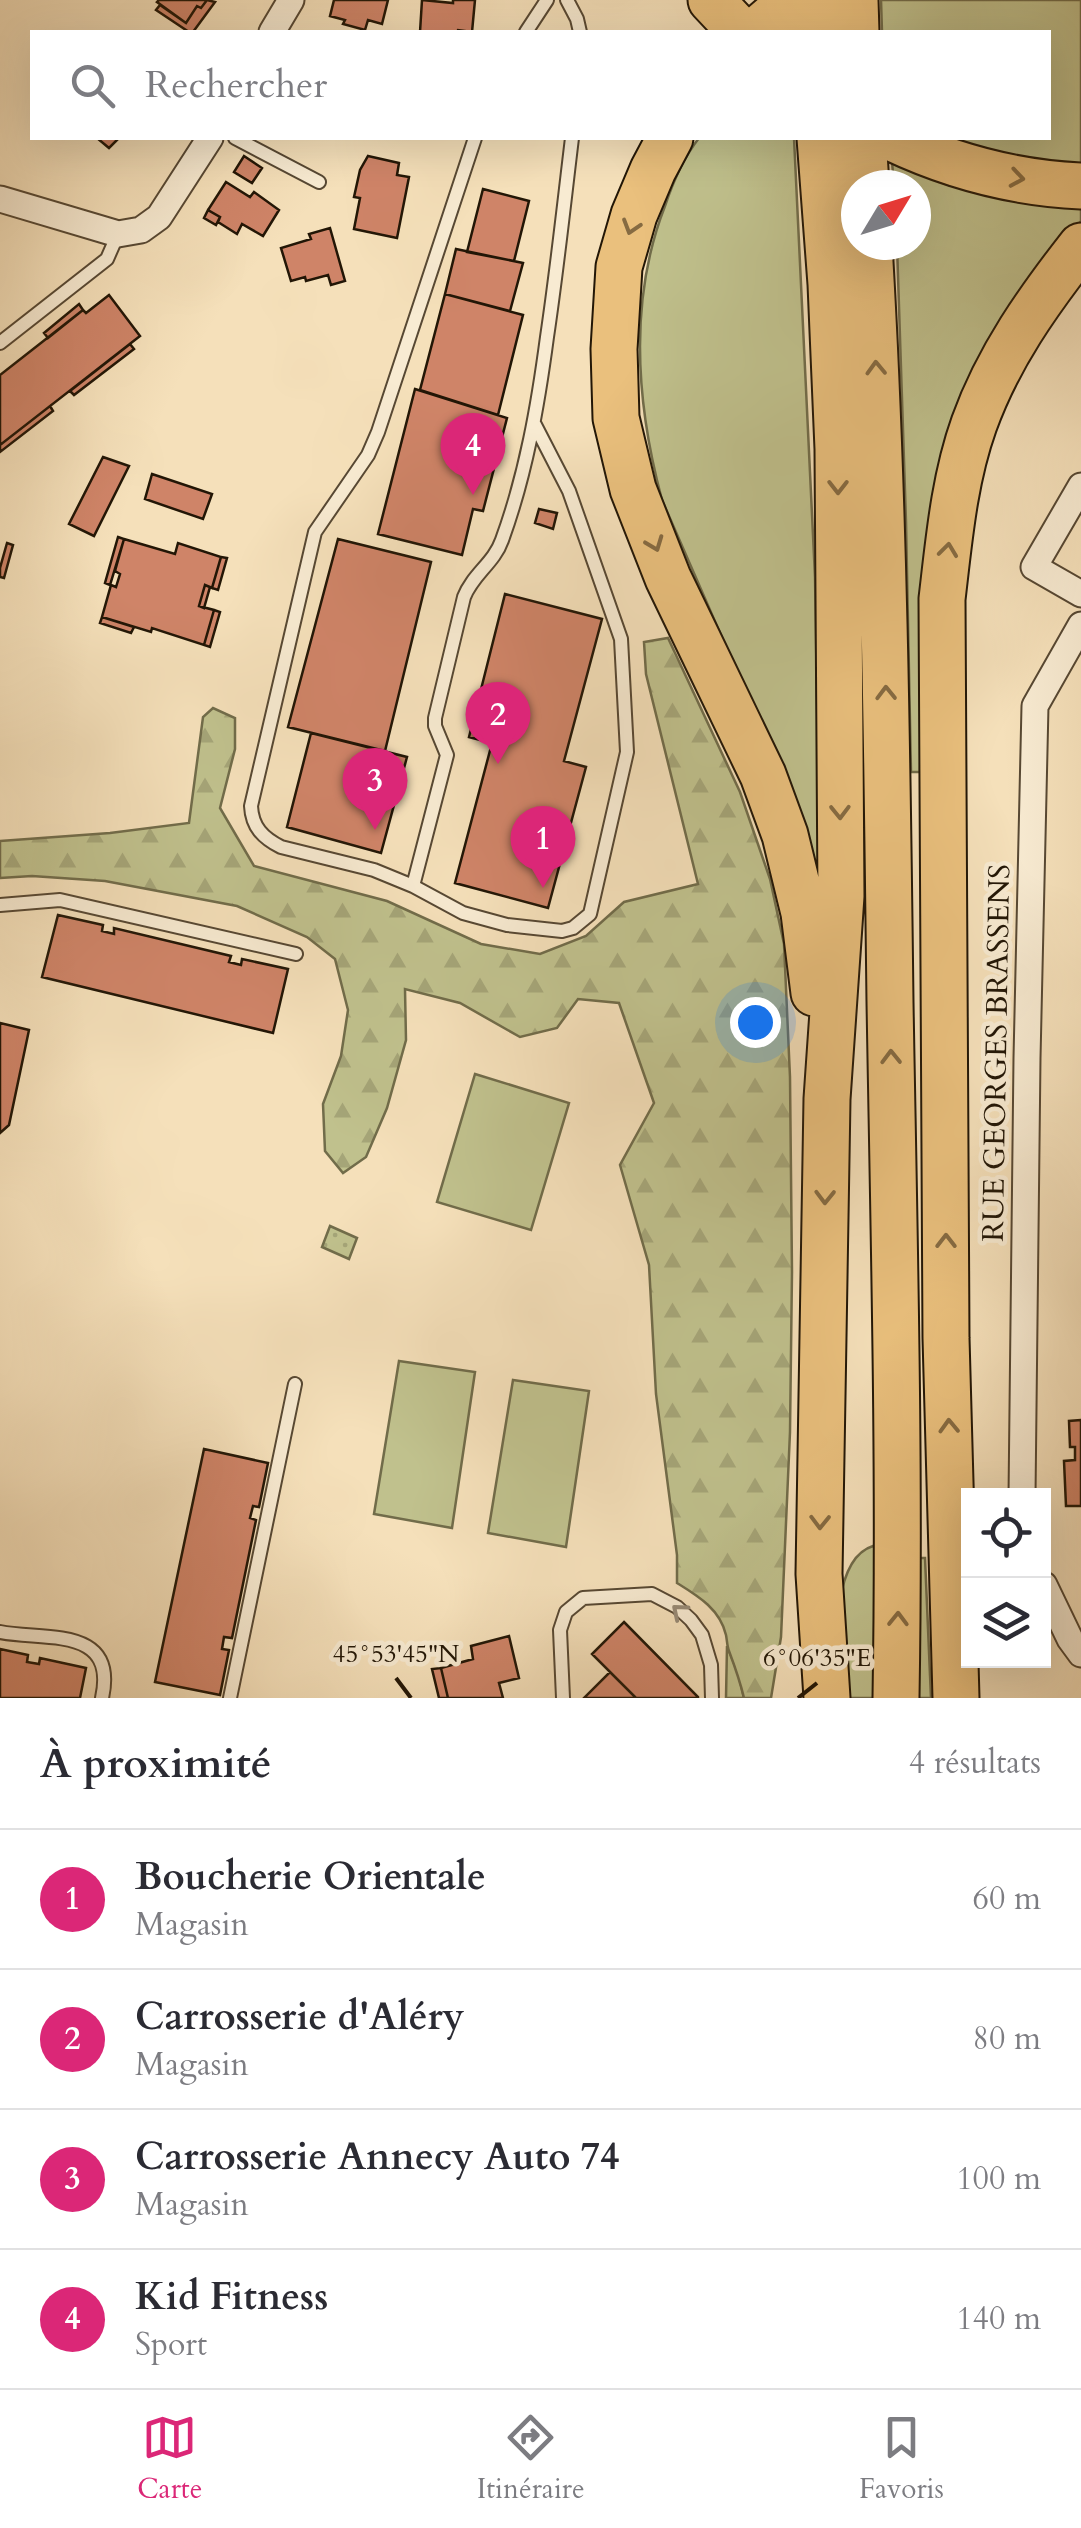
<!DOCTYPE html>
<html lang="fr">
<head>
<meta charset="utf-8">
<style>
	body { margin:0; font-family:Cardo,serif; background:#f7f7f7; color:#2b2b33 }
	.controls { position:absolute; right:30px; bottom:30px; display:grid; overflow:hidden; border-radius:0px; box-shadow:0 10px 40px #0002 }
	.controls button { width:90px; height:90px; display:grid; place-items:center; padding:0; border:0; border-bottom:2px solid #e1e1e2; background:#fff; color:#2b2b33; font:50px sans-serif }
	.compass { position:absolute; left:841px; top:170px; width:90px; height:90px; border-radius:50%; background:#fff; box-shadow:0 10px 40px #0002; rotate:52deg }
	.you { position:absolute; left:755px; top:1022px; width:35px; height:35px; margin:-25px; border:8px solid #fff; border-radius:50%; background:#1a73e8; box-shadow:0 0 0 15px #1a73e833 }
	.badge { display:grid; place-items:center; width:65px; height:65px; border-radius:50%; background:#db2777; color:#fff; font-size:32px; font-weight:700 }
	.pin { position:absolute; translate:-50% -82px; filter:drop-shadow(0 2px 5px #0008) }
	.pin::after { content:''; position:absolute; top:52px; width:35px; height:30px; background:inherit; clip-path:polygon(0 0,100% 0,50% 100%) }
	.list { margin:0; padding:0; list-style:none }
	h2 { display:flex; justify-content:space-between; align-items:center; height:130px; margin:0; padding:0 40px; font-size:42px }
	h2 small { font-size:32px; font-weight:400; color:#7c7c81 }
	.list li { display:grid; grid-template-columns:65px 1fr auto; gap:30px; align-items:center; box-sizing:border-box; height:140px; padding:0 40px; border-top:2px solid #e1e1e2 }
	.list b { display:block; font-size:38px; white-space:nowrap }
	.list p { margin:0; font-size:32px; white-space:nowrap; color:#7c7c81 }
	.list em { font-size:32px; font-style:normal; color:#7c7c81 }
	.icon { flex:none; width:55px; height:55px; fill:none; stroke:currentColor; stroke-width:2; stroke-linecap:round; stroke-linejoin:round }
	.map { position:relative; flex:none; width:1081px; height:1698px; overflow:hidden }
	.search { position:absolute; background:#fff; box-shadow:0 10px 40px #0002; left:30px; right:30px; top:30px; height:110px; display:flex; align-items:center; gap:25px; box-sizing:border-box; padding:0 35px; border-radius:0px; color:#7c7c81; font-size:38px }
	.sheet { height:690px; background:#fff }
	nav { display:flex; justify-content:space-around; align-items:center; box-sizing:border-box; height:140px; border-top:2px solid #e1e1e2; background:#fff; font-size:28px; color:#7c7c81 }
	nav a { display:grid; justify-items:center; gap:5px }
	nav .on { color:#db2777 }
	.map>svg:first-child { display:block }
	.grass { fill:#c0c18d; stroke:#716c4a; stroke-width:2.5 }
	.forest { fill:url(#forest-firs); stroke:#716c4a; stroke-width:2.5 }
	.park { fill:url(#park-dots); stroke:#716c4a; stroke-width:2.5 }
	.building { fill:#cf8468; stroke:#221606; stroke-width:2.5 }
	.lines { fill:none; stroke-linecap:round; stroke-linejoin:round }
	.lane-casing { stroke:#574833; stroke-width:16 }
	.street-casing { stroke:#574833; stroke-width:29 }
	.highway-casing { stroke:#221606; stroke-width:49 }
	.lane { stroke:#f8ebd2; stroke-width:12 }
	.street { stroke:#f8ebd2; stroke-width:25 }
	.highway { stroke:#eac07d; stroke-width:45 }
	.oneway { stroke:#866b42 }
	.oneway2 { stroke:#988b76 }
	.ticks { fill:none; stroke:#221606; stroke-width:4 }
	.labels { text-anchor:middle; stroke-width:9; stroke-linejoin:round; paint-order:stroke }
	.street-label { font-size:30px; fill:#221606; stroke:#f8ebd2 }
	.ticks-label { font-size:25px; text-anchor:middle; fill:#221606; stroke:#f8ebd2; stroke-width:9; stroke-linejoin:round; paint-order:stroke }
</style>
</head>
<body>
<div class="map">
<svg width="1081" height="1698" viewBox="0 0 1081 1698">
	<defs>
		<pattern id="forest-firs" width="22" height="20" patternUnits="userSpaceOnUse" patternTransform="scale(2.5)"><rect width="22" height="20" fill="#c0c18d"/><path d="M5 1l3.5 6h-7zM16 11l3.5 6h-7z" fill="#a5a578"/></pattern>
		<pattern id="park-dots" width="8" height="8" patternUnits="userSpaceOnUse" patternTransform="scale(2.5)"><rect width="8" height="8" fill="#c0c18d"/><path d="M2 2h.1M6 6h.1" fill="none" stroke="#a5a578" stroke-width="1.8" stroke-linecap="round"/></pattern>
	</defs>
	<rect width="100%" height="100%" fill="#f5e0ba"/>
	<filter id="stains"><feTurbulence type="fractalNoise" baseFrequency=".002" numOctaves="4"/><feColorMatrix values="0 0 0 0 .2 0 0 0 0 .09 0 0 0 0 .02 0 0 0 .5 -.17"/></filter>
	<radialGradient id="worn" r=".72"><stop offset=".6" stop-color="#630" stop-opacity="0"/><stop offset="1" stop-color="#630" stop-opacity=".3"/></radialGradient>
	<path class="grass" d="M881,0H1081V221L1053,252L924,619L920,772H911L906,522L897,245H916V185H894L890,138H1048V32H882Z
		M699,138H794L815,577L820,884L789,791L662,500C636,403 628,301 665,206C673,182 684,157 699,138Z
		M475,1074L569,1103L531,1230L437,1202Z
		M399,1361L475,1372L452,1528L374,1514Z
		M513,1380L589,1391L566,1547L488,1533Z
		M873,1546L879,1553L880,1698H837C837,1660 828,1560 873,1546Z
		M918,1558H925L931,1698H911Z
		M727,1646L738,1673L744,1698H726Z"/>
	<path class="forest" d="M668,638L740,792L770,879L784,944L790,1077L792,1272L790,1432L781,1637L771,1698H744C740,1681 735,1667 729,1651C727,1646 727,1640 726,1635C720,1609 698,1596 677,1583V1555L656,1394L649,1265L620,1165L654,1103L619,1003L578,999L557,1028L520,1037L460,1003L405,989L406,1040L387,1108L366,1157L343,1173L325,1151L323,1104L341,1056L348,1010L335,959L307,937L237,906L105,881L32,876L0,878V841L110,833L189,823L203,717L213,708L235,718V749L220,808L254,866L387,901L481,944L540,954L586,936L624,902L698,884L646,674L644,642Z"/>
	<path class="park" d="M330,1226L357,1238L349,1259L322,1247Z"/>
	<path class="building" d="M159,0H207L201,8L197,6L186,23L157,2Z
		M207,0L215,2L193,32H189L156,10L160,5L186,23L197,6L201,8Z
		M334,0H388L382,24L368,20L365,30L343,24L345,20L330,16Z
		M422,0L453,3V0H475L472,32L458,30L457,32H420Z
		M97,138H119L109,148Z
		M244,156L262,168L252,183L234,172Z
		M368,156L399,163L397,175L409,177L397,238L354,229L360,198L354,197L360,170Z
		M226,182L250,197L254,192L279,210L263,236L242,224L237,234L218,222L220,217L208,210Z
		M483,189L529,201L514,261L467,252Z
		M208,210L220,217L216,225L204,218Z
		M330,228L345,281L331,285L328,275L306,281L305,277L291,281L281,248L311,239L309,234Z
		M456,249L523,263L510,311L445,294Z
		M445,294L523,315L498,415L420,390Z
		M109,295L140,336L0,445V375L83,310L86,313Z
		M79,304L83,310L48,338L44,333Z
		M130,344L134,349L74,395L70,391Z
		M415,389L507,418L483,511L473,509L462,555L378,534Z
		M50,406L53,411L0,452V445Z
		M103,457L129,466L94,536L69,524Z
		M152,474L212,494L203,519L145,499Z
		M539,509L557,513L553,529L535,523Z
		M118,537L124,539L110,585L105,583Z
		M124,539L175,554L178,543L221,557L212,588L205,585L199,606L214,610L204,645L152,628L151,632L102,617L111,585L116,587L120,574L115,571Z
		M338,539L431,562L385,751L288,727Z
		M7,543L13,545L4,578L0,577V568Z
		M221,557L227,558L218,590L212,588Z
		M205,585L210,587L204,608L199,606Z
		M505,594L602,619L564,761L586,767L548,908L455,883L492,743L469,737Z
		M214,610L220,612L210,647L204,645Z
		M102,617L134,627L131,633L100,623Z
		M311,733L407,757L381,853L287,827Z
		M58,915L103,925L102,931L114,934V928L231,956L229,962L241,965L242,959L288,969L273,1033L42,977Z
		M0,1023L29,1030L9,1125L0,1133Z
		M1081,1420V1506H1066L1064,1461L1075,1460V1447H1070L1069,1421Z
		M204,1449L268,1463L259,1507L253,1506L250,1518L256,1520L232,1638L224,1637L222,1649L229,1650L220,1695L155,1682Z
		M624,1622L698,1697V1698H636L592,1654Z
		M509,1636L519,1678L499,1683L503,1698H448L441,1668L473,1659L471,1646Z
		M0,1649L28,1655L27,1662L39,1664L40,1658L86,1668L80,1698H0Z
		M441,1668L448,1698H439L432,1669Z
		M610,1672L636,1698H584Z"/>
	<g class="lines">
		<g class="lane-casing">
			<path id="lane" d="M567,0L577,19L580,32
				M526,32L547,0
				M235,138L319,182
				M475,138L378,432L368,455L315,532L251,806C252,827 263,838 281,847L374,870L413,886L463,913L507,925L562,931L573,928L590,914L627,752L621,639L569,491L535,425
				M0,343L107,259L118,234
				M413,886L447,755L435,726V718L464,597C473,574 494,563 502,540C526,474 538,405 547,337C557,270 564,204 572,138
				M0,905L60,900L296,954
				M0,1632C44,1641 118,1625 102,1698
				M230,1698L295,1384
				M563,1698L560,1630L566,1612L583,1598L652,1594L677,1607L691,1620L702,1635L711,1665L712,1698"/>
		</g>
		<g class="street-casing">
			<path id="street" d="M272,32L291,0
				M0,199L118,234L141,230L159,217L210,138
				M1081,486L1034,567L1081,594
				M1022,1496L1027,1058L1035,706L1081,625
				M1044,1585L1070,1639L1081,1654"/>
		</g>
		<g class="highway-casing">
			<path id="highway" d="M711,0L741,32
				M810,0L813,32
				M855,0L856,32
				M755,32L792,0
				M670,138L653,170L634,215L619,267L614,349L616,418L633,489L668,578L763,775L785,835L804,913L814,993
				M820,138L831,284L838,449L841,896L827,1099L819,1574L827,1698
				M863,138L866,185
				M892,138C951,166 1016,183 1081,186
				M869,245C884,497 887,749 890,1002C894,1234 900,1466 896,1698
				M956,1698L946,1338L942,599C949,540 954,480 974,424C998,357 1038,301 1081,246"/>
		</g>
		<use href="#lane" class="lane"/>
		<use href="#street" class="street"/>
		<use href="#highway" class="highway"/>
	</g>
	<defs><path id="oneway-chevron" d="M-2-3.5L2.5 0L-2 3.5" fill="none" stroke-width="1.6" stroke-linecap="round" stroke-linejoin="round" transform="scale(2.5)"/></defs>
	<g class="oneway">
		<use href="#oneway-chevron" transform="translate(1017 178) rotate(9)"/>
		<use href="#oneway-chevron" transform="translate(631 227) rotate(107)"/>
		<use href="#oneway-chevron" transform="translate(876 368) rotate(-92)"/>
		<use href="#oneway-chevron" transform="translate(838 487) rotate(90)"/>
		<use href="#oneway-chevron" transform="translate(655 544) rotate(69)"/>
		<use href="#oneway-chevron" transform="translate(948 550) rotate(-83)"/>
		<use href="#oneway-chevron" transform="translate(886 693) rotate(-91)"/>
		<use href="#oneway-chevron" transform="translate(840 812) rotate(89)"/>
		<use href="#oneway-chevron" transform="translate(891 1057) rotate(-91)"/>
		<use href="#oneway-chevron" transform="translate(825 1197) rotate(91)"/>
		<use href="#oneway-chevron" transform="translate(946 1241) rotate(-90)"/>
		<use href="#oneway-chevron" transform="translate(949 1426) rotate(-92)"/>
		<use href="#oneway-chevron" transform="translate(820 1522) rotate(91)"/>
		<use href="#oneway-chevron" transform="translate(898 1619) rotate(-89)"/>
	</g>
	<use class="oneway2" href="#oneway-chevron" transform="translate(679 1611) rotate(-140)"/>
	<path class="ticks" d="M396,1678L411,1698M798,1698L817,1683"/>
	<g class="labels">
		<g class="street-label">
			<text transform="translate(996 1053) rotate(-89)" y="10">RUE GEORGES BRASSENS</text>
		</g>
	</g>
	<g class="ticks-label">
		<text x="396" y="1662">45°53'45"N</text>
		<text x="817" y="1666">6°06'35"E</text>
	</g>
	<rect width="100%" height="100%" filter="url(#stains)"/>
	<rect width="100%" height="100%" fill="url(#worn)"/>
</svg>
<div class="controls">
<button><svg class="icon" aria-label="locate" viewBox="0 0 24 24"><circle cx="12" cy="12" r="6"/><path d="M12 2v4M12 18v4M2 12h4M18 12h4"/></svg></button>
<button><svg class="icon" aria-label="layers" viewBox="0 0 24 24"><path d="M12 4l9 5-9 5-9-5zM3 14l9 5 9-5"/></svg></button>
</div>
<svg class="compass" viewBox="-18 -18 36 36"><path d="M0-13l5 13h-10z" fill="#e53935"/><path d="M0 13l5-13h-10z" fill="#7c7c81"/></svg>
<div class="you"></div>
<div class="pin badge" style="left:543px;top:888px">1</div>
<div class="pin badge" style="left:498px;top:764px">2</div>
<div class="pin badge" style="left:375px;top:830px">3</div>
<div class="pin badge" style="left:473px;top:495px">4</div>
<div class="search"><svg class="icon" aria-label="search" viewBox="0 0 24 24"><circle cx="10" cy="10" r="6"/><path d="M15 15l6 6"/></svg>Rechercher</div>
</div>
<section class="sheet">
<h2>À proximité<small>4 résultats</small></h2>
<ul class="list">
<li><span class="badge">1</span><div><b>Boucherie Orientale</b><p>Magasin</p></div><em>60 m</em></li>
<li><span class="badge">2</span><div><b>Carrosserie d'Aléry</b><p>Magasin</p></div><em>80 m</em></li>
<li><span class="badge">3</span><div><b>Carrosserie Annecy Auto 74</b><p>Magasin</p></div><em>100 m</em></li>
<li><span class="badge">4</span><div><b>Kid Fitness</b><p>Sport</p></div><em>140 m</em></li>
</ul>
</section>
<nav>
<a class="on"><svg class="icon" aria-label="map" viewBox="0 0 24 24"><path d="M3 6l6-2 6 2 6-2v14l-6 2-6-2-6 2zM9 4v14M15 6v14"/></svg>Carte</a>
<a><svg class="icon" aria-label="directions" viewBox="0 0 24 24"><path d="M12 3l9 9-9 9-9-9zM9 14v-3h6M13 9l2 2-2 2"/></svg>Itinéraire</a>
<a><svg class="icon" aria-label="saved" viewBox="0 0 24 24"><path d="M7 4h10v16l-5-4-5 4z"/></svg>Favoris</a>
</nav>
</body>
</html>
